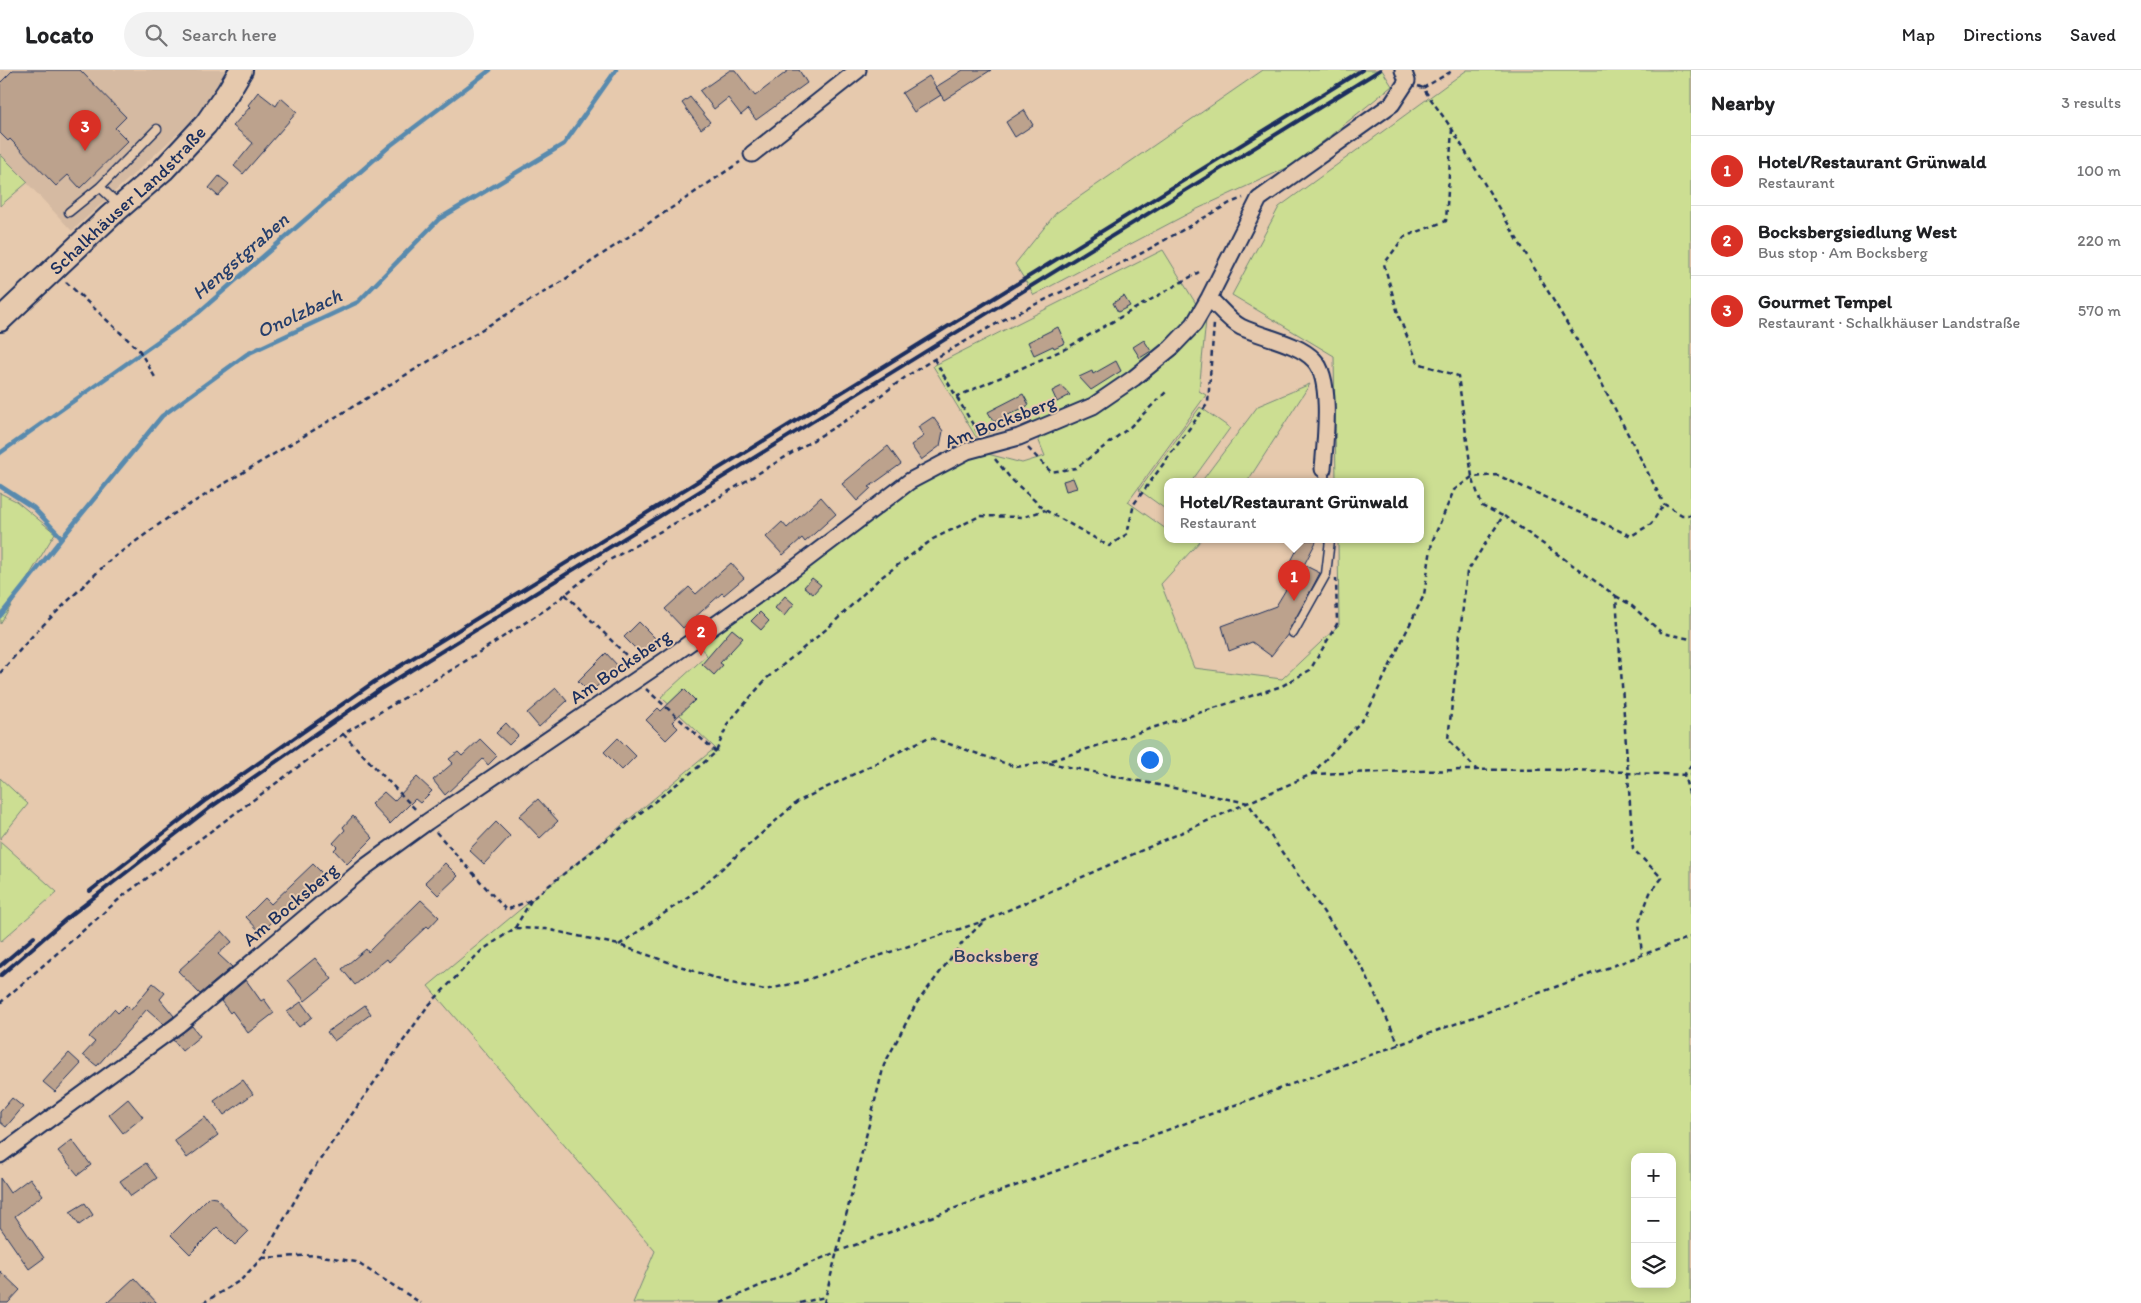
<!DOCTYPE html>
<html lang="en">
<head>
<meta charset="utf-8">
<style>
	body { margin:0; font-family:Itim,sans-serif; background:#f2f2f2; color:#202124 }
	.controls { position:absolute; right:15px; bottom:15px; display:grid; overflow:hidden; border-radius:10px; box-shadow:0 2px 12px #0003 }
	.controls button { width:45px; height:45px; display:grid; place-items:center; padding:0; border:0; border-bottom:1px solid #e0e0e0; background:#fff; color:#202124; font:25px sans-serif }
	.you { position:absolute; left:1149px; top:689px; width:18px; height:18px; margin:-12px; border:4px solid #fff; border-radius:50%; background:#1a73e8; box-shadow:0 0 0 8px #1a73e833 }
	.badge { display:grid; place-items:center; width:32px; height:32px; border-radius:50%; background:#d93025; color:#fff; font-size:16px; font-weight:700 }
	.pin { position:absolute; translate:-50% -41px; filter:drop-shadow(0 1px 2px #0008) }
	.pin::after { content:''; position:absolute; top:26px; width:18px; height:15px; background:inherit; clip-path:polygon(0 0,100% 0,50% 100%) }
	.popup { position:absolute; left:1164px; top:408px; width:260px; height:65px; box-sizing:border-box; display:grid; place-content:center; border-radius:10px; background:#fff; filter:drop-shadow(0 1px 4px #0005); font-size:16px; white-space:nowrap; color:#757577 }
	.popup b { font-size:19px; color:#202124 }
	.popup::after { content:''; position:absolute; left:50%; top:100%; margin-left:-10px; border:10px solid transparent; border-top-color:#fff }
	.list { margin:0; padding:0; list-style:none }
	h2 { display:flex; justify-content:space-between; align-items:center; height:65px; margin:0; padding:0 20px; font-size:21px }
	h2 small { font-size:16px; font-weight:400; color:#757577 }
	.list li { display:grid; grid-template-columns:32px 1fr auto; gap:15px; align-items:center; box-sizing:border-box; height:70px; padding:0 20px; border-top:1px solid #e0e0e0 }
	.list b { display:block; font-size:19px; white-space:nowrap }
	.list p { margin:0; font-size:16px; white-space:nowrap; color:#757577 }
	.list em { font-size:16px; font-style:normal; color:#757577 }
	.icon { flex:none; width:28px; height:28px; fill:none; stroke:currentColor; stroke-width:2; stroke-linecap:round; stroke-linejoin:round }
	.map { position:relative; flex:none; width:1691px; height:1233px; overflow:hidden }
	header { display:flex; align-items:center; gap:30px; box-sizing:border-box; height:70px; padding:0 25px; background:#fff; border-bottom:1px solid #e0e0e0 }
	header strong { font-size:24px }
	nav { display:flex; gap:28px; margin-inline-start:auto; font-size:18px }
	.search { width:350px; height:45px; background:#f2f2f2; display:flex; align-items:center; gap:12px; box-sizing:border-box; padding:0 18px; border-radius:28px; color:#757577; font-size:19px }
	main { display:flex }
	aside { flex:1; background:#fff }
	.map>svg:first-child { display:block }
	.built { fill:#d5baa2 }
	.green { fill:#ccde92; stroke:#748678; fill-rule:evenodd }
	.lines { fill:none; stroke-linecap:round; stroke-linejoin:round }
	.stream { stroke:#598aae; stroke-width:4.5 }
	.building { fill:#bca28d; stroke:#1b2f5e }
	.lane-casing { stroke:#1b2f5e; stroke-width:11 }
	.street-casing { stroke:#1b2f5e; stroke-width:19 }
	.secondary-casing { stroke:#1b2f5e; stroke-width:26 }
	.path { stroke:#1b2f5e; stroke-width:2.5; stroke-dasharray:5 4; stroke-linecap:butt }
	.lane { stroke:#e6c9ad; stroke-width:8 }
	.street { stroke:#e6c9ad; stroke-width:15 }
	.secondary { stroke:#e6c9ad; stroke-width:22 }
	.rail { stroke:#1b2f5e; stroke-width:4 }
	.labels { text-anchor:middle; stroke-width:4; stroke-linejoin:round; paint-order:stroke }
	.street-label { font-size:19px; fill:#1b2f5e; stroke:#e6c9ad }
	.park-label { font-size:19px; fill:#2d4063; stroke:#e6c9ad }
	.water-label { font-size:20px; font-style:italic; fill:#253e6b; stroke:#e6c9ad }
</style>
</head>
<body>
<header>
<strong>Locato</strong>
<div class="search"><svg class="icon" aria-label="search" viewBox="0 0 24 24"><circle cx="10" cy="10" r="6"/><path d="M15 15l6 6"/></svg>Search here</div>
<nav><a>Map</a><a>Directions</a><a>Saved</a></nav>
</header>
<main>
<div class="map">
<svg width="1691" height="1233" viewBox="0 0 1691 1233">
	<rect width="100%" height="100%" fill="#e6c9ad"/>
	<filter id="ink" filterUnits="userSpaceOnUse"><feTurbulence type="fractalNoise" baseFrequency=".02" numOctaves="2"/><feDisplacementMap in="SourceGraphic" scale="10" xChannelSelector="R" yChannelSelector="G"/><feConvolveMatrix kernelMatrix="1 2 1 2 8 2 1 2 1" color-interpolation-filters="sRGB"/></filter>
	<g filter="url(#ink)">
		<path class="built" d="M0,0H228L226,5L191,51L72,161L0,84Z"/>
		<path class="green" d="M1263,0H1382L1392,16L1295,94L1195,140L1034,225L1015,194L1056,143Z
			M1467,0H1691V1233H633L655,1181L428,916L715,678L661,627L707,585L698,575L912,417L980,382L1022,393L1045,386L1030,349L976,367L933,296L1163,180L1206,250L1199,321L1206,325L1128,432L1166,459L1168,457V470H1201L1161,514L1194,598L1282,609L1339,555L1338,470H1420V412H1336L1334,286L1232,225L1279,137ZM1635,1087H1672V1214H1635Z
			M0,84L28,112L0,136Z
			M1310,314L1247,412H1201L1258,336Z
			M1200,337L1230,358L1191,412H1168V441L1139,420Z
			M0,423L16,431L55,463L0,554Z
			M0,708L28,734L0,769Z
			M0,771L57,822L0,872Z"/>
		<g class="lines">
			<path class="stream" d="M0,383L198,243L391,75L490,0
				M0,416L34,438L62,468L162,346L247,284L358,232L439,149L564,74L616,0
				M0,546L62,468"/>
		</g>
		<path class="building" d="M13,0H80L126,47L115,58L128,71L80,118L68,105L56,116L10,69L8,71L0,63V13Z
			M730,0H735L755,26L789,0H799L807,13L756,50L748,39L741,45L728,28L714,39L700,21Z
			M963,0H991L944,30L936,17Z
			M929,6L941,25L914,42L902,23Z
			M258,22L276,36L281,28L297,42L243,104L234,96L253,73L233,56L250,37L248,35Z
			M690,27L710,52L701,59L682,33Z
			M1024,40L1033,55L1015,67L1006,52Z
			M219,106L229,114L218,126L209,118Z
			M1124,226L1130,236L1118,242L1113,233Z
			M1058,257L1065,273L1054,278L1053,276L1034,285L1028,272Z
			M1144,270L1151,281L1140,288L1133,277Z
			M1116,291L1121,301L1091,320L1079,307L1092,301L1093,304Z
			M1062,316L1070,325L1057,332L1052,321Z
			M1023,324L1029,335L994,352L988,342Z
			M933,347L943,361L940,376L921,390L911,375L924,366L918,357Z
			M888,376L901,394L869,417L871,418L857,431L842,414Z
			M1073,408L1077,418L1066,421L1063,411Z
			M821,427L836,444L805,472L802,468L783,485L766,467L782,452L787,458Z
			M1302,470H1317L1304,495L1320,503L1288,564L1271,586L1252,572L1229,581L1222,556L1276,536L1297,501L1288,497Z
			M731,493L744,508L724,525L722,523L683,558L665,539L689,517L696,524Z
			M812,508L821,515L813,524L804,517Z
			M785,526L794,534L784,546L775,538Z
			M760,542L769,551L761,560L751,551Z
			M639,552L657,570L642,585L624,567Z
			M732,559L743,568L720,593L723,595L714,605L702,594Z
			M606,583L618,596L590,623L578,611Z
			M556,618L567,631L539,657L527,643Z
			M684,619L695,630L672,652L678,658L666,670L646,650L658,638L661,641Z
			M506,653L518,666L509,675L496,663Z
			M618,668L636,686L622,700L604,682Z
			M480,669L497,686L488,695L483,689L445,725L433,710L453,693L449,689L458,682L462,686Z
			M417,707L432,721L420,733L415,729L390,754L371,734L384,722L394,731Z
			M538,729L558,751L540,768L519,746Z
			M353,746L373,768L347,794L334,780L337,777L333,773L345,760L343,757Z
			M496,752L510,766L484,794L469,780Z
			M445,793L458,806L438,825L425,812Z
			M313,794L324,805L293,835L291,833L261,863L246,847L265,828L271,834Z
			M421,830L439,847L429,858L427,856L389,892L387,889L355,915L342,899L366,879L368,882Z
			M222,861L232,872L218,884L232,897L200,924L178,901Z
			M315,888L332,909L305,931L288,910Z
			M246,910L261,931L264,929L274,943L248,963L232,941L230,943L221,931Z
			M153,913L165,923L160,929L174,946L164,954L147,939L97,996L83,985L95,972L89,967L114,939L118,943L126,935L131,940Z
			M301,932L312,947L299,957L287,942Z
			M365,935L371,944L334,971L327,962Z
			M192,956L200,966L182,981L173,970Z
			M69,983L81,994L55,1022L43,1012Z
			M243,1010L253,1024L224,1045L214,1031Z
			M12,1028L23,1037L6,1057L0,1052V1042Z
			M128,1029L143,1047L123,1063L109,1045Z
			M205,1047L218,1065L187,1088L174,1070Z
			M72,1070L91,1095L78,1105L58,1081Z
			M146,1093L157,1108L131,1126L120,1111Z
			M0,1108L10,1123L30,1108L43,1125L15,1146L44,1188L29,1199L0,1157Z
			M209,1127L216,1128L248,1162L235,1175L217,1157L190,1184L171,1165Z
			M85,1133L93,1145L79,1155L70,1142Z
			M0,1201L20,1220L8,1233H0Z
			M134,1208L157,1233H107Z"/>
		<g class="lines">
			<g class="lane-casing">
				<path id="lane" d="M100,117L119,135
					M69,142L100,117L157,59
					M1323,399L1325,412
					M1293,563L1326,504L1330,470"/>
			</g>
			<g class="street-casing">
				<path id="street" d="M752,84L858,0
					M1209,228C1219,237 1229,251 1241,257C1262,267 1298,273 1314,290C1333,309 1325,373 1323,399
					M0,1085L178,955L365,797L427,752L667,589L794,499L910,411L967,381L1019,367L1093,336L1134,308L1171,278L1194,254L1209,228L1259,129L1392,34L1407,11L1403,0"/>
			</g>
			<g class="secondary-casing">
				<g id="secondary">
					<path id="s1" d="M0,250L110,146L163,100L206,54L228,22L241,0"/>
				</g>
			</g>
			<path class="path" d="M1418,16L1423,18L1452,59L1597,304L1664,434L1682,445H1691
				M1423,18L1454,0
				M1452,59L1446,151L1404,167L1384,194L1399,247L1418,293L1458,306L1472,407L1482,436L1503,446L1467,502L1448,669L1476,699
				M66,212L139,280L156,309
				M934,289L978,363
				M956,327L1065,279L1199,202
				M1028,378L1051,402L1076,398L1130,357L1167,321
				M995,389L1011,409L1045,440L1109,476L1127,464L1134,434L1208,333L1214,254
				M1504,446L1616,526L1633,779L1662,808L1650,823L1639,852L1642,886
				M565,524L635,594
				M1616,526L1631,535L1662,563L1691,569
				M0,603L35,563L110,490L172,445L561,212L740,92
				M646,619L716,682
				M343,664L417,741
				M1049,693L1248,733L1363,899L1399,974
				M1691,695L1684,705L1691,730
				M1312,704C1417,701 1521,697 1626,702L1627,703L1691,705
				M436,762L506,840L531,830
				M515,858L532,829L707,690L716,682L728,653L767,608L829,557L879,509L933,469L980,446L1024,447L1045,440
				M619,875L699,819L797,732L929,667L1016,697L1047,692L1282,616L1310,600L1337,554L1336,508
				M0,933L124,825L343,664L453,599L548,538L606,492L693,443L853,346L907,306L934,289L1003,250L1142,183L1230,133L1243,128
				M262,1188L317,1185L356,1192L421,1233
				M203,1233L241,1210L262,1188L310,1104L427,937L481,881L515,858L546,859L619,875L726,912L765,920L800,912L984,851L1312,704L1365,647L1424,525L1432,472L1454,420L1472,407L1497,405L1631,466L1651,454L1664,434
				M721,1233L836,1182L1691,867
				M800,1233L825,1227
				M824,1233L884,995L916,934L963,872L983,852"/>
			<use href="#lane" class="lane"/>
			<use href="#street" class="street"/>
			<use href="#secondary" class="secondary"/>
			<path class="rail" d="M90,821L206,730L374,612L1362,0
				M0,896L34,867
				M0,906L66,849L211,737L379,620L1380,0"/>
		</g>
	</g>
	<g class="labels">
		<g class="street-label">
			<text dy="7" stroke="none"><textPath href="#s1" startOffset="175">Schalkhäuser Landstraße</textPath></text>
			<text transform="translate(1000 351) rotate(-21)" y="7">Am Bocksberg</text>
			<text transform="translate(620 596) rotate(-34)" y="7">Am Bocksberg</text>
			<text transform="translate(290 834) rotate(-40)" y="7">Am Bocksberg</text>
		</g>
		<g class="park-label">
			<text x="996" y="892">Bocksberg</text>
		</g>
		<g class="water-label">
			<text transform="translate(240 186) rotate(-41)" y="7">Hengstgraben</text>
			<text transform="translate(299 243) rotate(-25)" y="7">Onolzbach</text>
		</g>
	</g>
</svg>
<div class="controls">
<button>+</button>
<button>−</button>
<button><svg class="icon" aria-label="layers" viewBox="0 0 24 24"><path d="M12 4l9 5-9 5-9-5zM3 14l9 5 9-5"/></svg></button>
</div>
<div class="you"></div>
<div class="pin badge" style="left:1294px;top:531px">1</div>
<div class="popup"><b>Hotel/Restaurant Grünwald</b>Restaurant</div>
<div class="pin badge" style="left:701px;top:586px">2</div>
<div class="pin badge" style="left:85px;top:81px">3</div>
</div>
<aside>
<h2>Nearby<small>3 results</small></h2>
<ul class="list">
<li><span class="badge">1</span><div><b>Hotel/Restaurant Grünwald</b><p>Restaurant</p></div><em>100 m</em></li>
<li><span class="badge">2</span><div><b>Bocksbergsiedlung West</b><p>Bus stop · Am Bocksberg</p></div><em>220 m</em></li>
<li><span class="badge">3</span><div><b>Gourmet Tempel</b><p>Restaurant · Schalkhäuser Landstraße</p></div><em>570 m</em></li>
</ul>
</aside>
</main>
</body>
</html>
